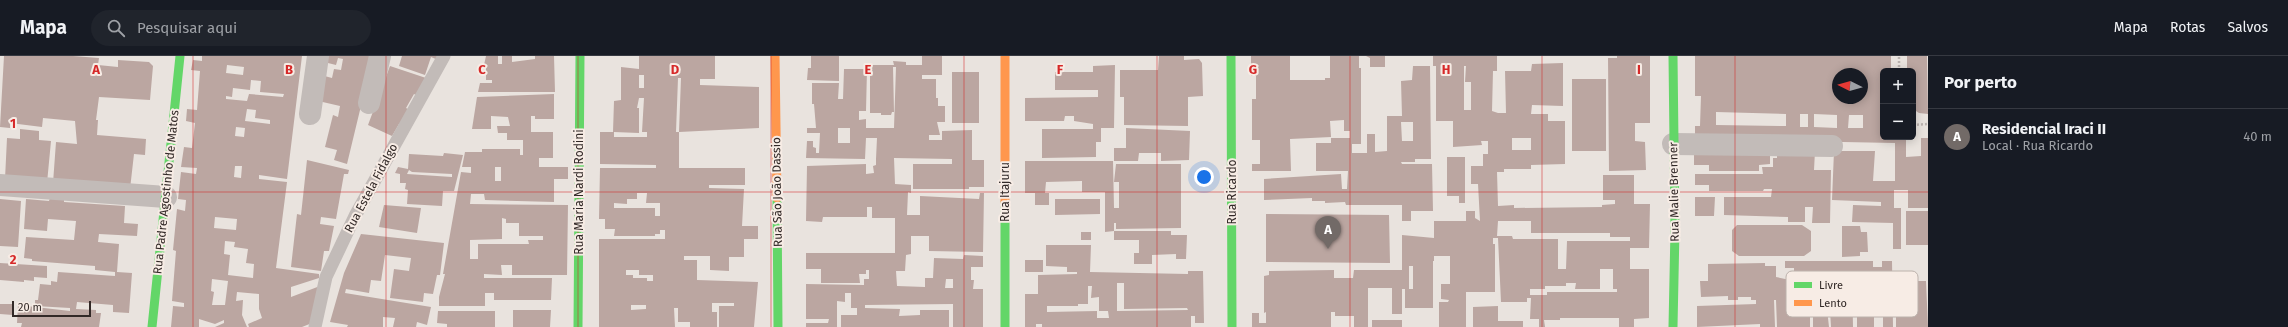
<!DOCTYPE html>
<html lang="pt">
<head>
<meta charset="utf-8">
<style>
	body { margin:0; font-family:"Fira Sans",sans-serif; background:#20242c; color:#f1f3f6 }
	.controls { position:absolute; right:12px; top:12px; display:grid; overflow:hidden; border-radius:6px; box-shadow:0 2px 10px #0003 }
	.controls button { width:36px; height:36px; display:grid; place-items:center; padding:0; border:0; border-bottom:1px solid #363941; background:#171b24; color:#f1f3f6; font:20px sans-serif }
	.compass { position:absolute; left:1832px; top:12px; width:36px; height:36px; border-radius:50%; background:#171b24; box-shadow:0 2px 10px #0003; rotate:275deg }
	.scale { position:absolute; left:12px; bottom:10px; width:79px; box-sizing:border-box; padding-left:4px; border:2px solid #322927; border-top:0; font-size:11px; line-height:14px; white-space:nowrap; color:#322927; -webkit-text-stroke:3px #f7ece5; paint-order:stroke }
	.you { position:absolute; left:1204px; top:121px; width:14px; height:14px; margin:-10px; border:3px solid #fff; border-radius:50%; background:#1a73e8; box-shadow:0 0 0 6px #1a73e833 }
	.badge { display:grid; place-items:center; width:26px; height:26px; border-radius:50%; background:#726a67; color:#fff; font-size:13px; font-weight:700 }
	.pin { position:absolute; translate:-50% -33px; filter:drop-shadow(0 1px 2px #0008) }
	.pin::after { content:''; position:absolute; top:21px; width:14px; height:12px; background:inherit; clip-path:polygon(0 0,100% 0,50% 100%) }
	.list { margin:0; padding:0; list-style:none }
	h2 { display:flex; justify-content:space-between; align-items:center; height:52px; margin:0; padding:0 16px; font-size:17px }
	h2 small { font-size:13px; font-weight:400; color:#9ea1a6 }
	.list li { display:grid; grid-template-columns:26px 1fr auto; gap:12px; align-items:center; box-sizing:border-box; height:56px; padding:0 16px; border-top:1px solid #363941 }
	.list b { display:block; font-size:15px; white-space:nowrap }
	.list p { margin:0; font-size:13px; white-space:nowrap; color:#9ea1a6 }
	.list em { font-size:13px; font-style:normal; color:#9ea1a6 }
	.icon { flex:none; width:22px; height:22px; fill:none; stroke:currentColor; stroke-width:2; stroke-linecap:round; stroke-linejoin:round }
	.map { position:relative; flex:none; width:1928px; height:271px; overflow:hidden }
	header { display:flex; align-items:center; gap:24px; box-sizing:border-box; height:56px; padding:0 20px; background:#171b24; border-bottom:1px solid #363941 }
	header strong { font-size:19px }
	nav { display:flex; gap:22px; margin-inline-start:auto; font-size:14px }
	.search { width:280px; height:36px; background:#20242c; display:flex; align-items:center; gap:10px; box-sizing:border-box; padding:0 14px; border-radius:22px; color:#9ea1a6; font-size:15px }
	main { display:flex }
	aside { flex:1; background:#171b24 }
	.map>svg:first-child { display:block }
	.building { fill:#bba6a1; fill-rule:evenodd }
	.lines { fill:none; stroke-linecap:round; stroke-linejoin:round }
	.path { stroke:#bbb3b0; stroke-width:2.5; stroke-dasharray:2 2; stroke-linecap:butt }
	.lane { stroke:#c2bbb8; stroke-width:13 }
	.street { stroke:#c2bbb8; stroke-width:22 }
	.fast { stroke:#63d668; stroke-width:9 }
	.slow { stroke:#ff974d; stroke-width:9 }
	.grid { fill:none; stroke:#d62828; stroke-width:1; stroke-opacity:0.55 }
	.labels { text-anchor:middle; stroke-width:4; stroke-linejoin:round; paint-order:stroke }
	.street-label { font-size:12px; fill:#322927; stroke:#f7ece5 }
	.key { fill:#f7ece5; stroke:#bcb2ac; stroke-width:1 }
	.key-label { font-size:11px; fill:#322927 }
	.grid-label { font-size:13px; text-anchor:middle; font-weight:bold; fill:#d62828; stroke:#f7ece5; stroke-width:4; stroke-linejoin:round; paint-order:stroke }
</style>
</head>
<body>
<header>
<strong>Mapa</strong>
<div class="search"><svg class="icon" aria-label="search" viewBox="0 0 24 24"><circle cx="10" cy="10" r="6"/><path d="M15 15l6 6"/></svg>Pesquisar aqui</div>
<nav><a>Mapa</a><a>Rotas</a><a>Salvos</a></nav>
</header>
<main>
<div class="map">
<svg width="1928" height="271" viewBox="0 0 1928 271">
	<rect width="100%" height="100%" fill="#e9e3de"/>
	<path class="building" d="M4,0H73L99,2L98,9L118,11V4L149,6L153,10L150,44L99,41L96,64H98L97,79L146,83L145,99L134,98L130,133L53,127L56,86L77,88L75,65L43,62L42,71L10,67V72L0,71Z
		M202,0H302L287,123L259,119V123L287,126L276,212L319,218V222L291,231V241L320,230L312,267L302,271H249L248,268L262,262L259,253V238L237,236L236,245L243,244L242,259L247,271H215L224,267V264L215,268L199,263V271H171L173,250L184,251V247L172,245L176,195L173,194L177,153L185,155L186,144L178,143L181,116L196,118L197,112L181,111L184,91L192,92L195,67L186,65L187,53L197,54L200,15L191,14L193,4L202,5ZM227,9L244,11L243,19L226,17ZM251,24L261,25L260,36L284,38L283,41L249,38L247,45L226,43V40L232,41L233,32L250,34ZM247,53L256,54L255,62L270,64V68L245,65ZM236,71L245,72L244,81L235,80ZM235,110H242L241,122L234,121ZM215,161L237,163L236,174L214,172ZM225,185L235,186L234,191L248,193L246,207L254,208L253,222L228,219L230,199L224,198ZM212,223L228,225L225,249H212L214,236L211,235Z
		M325,0H373L347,108L334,104L337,94L325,91L333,59L338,61L340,50L314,44L317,18L332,22L334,13L341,14L343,3L338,2L336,9L324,6Z
		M402,0H440L438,4L431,1L425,19L399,10Z
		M486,0H498V8H502V0H512V6L535,3V0H554L555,36H478L480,27H492V24H486V9H484Z
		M639,0H715V23H700V29L759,31V72L679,76L681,22H678L676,76H679V112H745V129H709V132L744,133L742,170H758V183H744V201H729V215L710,214V200H684V204H697V224L758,226L754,271H719V250H734V247H712V256H717V271H690V266H678V252H674L675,271H599V183H665V174H660V178H655V180H614L615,173H605V163H599L600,112H656V109L600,108V76H613L614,45L621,44V11L639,13ZM639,19H644V32H639ZM639,42H644L642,76H647V81H614V76L639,77V52H637ZM637,137H647L646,147H660V160H655V152H614V147L627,148V143H637ZM626,214H639V219H653V225H647V222H633V219H626ZM631,249H646V253L631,254Z
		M811,0H839V25L807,24L808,12H811Z
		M922,0H942V19H922V23H936V42H938V50H945V66H937L940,79H929V84H942V75L972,74V104H984V131H969V133H913V108H952V103L894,102L895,128L911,129V137L908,136L907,159H920V140L979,143L980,137H984L983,196L929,195V180H911V198L906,199L905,215H896L897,230L925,231V222H933L934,202L963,203L964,199L983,200V211H971V224H974L973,233H983V271H953V248L865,249V252L900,253L899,260L920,259V254H949V271H841V259H857V252H851V237H845V246L837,245V271H806V267H828L829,263H806V228L864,229V223H869V214H866V218H859L860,227H821V213H806V197H895V162H872V151H867V161H823L822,166L806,165L807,110L866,108V118L874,117L873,110L876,109V103L877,82H866L865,103L806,102L807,85H813V91L816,92V97H819L820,77H807V72H816L814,48H812V27H839L838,43H843L844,13H867L866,55H859V64L866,63V72H894L896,11H893L894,56H892L891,59H881V57H870V9H894L893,5L906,6V9H922ZM838,72H850V87H838ZM946,223H953V232H945Z
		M1159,0H1184V4L1199,3L1202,7L1203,40L1188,41V70L1124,69V41H1120V14H1158Z
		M1251,0H1290V24H1325V22H1330V0H1359V12H1361V88H1352V97H1367V78H1375V96L1387,95V60H1402L1401,25L1412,24L1413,10H1430L1431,103H1415V106H1401L1402,108H1432L1433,155H1411V165H1402V149H1346L1345,146L1325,147V145H1312V142L1264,144V123L1341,118L1342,133H1347L1348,115H1316V87H1331V82H1350V75H1344V64L1330,65L1331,81L1290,83L1291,115H1252V108H1260V84H1252V43H1256V20H1251ZM1401,66H1413V85H1402Z
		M1366,0H1385V11H1370V2Z
		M1433,0H1497V15H1493L1492,55L1498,57H1506L1505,15H1531L1532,8L1563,7V50L1532,49L1531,58H1548V65H1565V108L1531,109V113H1504V116H1497L1498,150L1514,149V152L1602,151V149L1615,148V144H1603V119H1634V148H1650L1649,192H1630V213H1649V262L1634,263V271H1619V262H1560V264H1544L1545,271H1539V263H1530L1531,242H1527V246H1501L1498,182H1493V188H1495V236H1466V271H1439V246H1448L1449,244L1441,243V228H1450V200H1434V205H1433V252H1405V233H1402V258H1392V232H1368V271H1354V260H1335V256H1331V271H1252V257H1259V267H1266V256L1264,257V220L1269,219V215L1334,214V222H1353L1354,214H1402V179L1434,182V165H1466V155H1475V162L1480,165L1478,128H1471V110H1483V98H1488V85H1481L1482,89L1453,91V65H1436V10H1433ZM1464,10H1466L1465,26H1471V54H1464ZM1512,82H1531V94H1512ZM1498,165H1531V177H1610V181H1630V185H1567L1566,213H1558V183H1513L1512,180H1497ZM1409,210H1413V233H1409ZM1600,213H1613V233H1617V236H1547V239H1530V233H1545V230H1566V227H1576L1575,233H1600Z
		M1617,0H1650V67H1635V85L1645,86L1646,114L1609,115L1608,2H1617Z
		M1695,0H1891V15H1883V81L1906,82V101L1921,100V82H1928V152H1908V134H1894V152H1901V193H1893V167L1852,166L1853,149L1881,150V146L1832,144L1834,95H1875L1873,125H1895V87L1695,83V70H1700L1701,40H1695ZM1838,18H1862V42H1838ZM1716,56L1786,58V70L1716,69ZM1800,58H1808V71H1800ZM1814,58L1837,59V72L1814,71ZM1849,59H1863V72H1848Z
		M1907,0H1927L1928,58L1919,57L1913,53V15H1907Z
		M1115,9L1114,72H1101V86H1096V101L1042,102V73H1093V68L1074,65V60H1065L1064,65H1025V42L1098,41V34H1055V16H1093V10Z
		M390,10L429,23L418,40L414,38L406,52L410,54L401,69L399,68L392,80L368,69Z
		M952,16H979V67H952Z
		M1572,23H1606V95H1572Z
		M554,38V63H535V60H531V76H553V102H539V111H568V123H554V146L485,144L484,138H471L470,148L568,149L567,219H512V209H501L502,219L484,218V222H552L551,244H494V237H485V250H439V241L445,218H443L461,116L471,117V111H462L465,96H482V93H520V99H523V84H507V77H498L497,70H510L508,61L491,60V73H472L477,41ZM495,111H501V125H495ZM502,162L506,163V167H519V180H543V184H528L529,188H478V203H470V184L502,183Z
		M1126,72L1190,75L1189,104L1161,105V97H1139L1138,105H1114V92H1126Z
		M20,73L39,75V84L51,85L47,127L5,123L7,82L20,83Z
		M1694,93L1770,94V108L1759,109V115H1709V109H1694Z
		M1777,94L1815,95L1814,114H1831L1830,167H1812L1813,151H1805V166H1788V161L1724,159V141H1771L1772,133H1764L1763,135H1709V129H1695V118H1763L1762,111H1773V102H1777Z
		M444,97L463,99L454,135H443L442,150L407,148L408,134L405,133L406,127H400V118L395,117L398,111L408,113L409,98L443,100ZM409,114L412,116L452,118V121L407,118Z
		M1447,101H1465V147H1459V140H1447Z
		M307,104L349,114L348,118H344L336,163L321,161L320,168L334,170L329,195H324L321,215L291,211L297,158L301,159Z
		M1025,105H1113L1114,152H1119V126H1114L1116,108H1181V172L1116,173V167H1114V175L1105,176V136H1082V125L1046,126L1045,137H1049V149H1035V137H1025Z
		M1695,141H1715L1714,160H1695Z
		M50,142L64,143V146L125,150L124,167L138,168L137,180L99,178L98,186L119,188L117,216L132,217L129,257L113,256V249L77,246L76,253L96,254V257H101L99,271H21L22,267H17L18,249L70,255V252L35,250V244H38L40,228L51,229V225L57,226L58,216L115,220V216L95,214V210L32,205V203L24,202L26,181L74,184L76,165L48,163L47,175L24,173L26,143L49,145Z
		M0,143L21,145L18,191L0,190Z
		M1055,143H1100V158L1055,159Z
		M384,149L421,152L417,177L379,171Z
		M1906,155H1928V189H1906Z
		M1266,158L1389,159L1390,207L1266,206Z
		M1737,169H1802L1811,175V195L1804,200H1739L1732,195V174Z
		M1842,170H1860L1861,176H1867L1868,196H1860V200L1842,201Z
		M1114,175H1171V179H1187L1186,203H1176V198L1152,199V208H1134V197H1139V184H1114Z
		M1081,176H1091V184H1081Z
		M361,178L444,187L440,219H437L433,238L424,237L423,246L390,242L394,213L409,215L411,202L385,199L381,225L371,224L369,237L346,233L345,237L431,251L427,269L417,266L416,271H393L395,262L383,261V271H347L348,269L330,266L344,217Z
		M1046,189H1091L1090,216L1188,218V215H1203L1204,267H1195V260H1191V271H1042V268H1036V271H1025V238H1038V219L1077,218V216H1067V211L1046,210ZM1117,227H1124V253L1187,252L1188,254L1117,255ZM1088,230H1092L1091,242L1099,241V255H1108L1109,262H1097V255L1047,256V250H1078V248H1088Z
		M1025,204H1043V216H1025Z
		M1785,205H1873V211H1882V205H1892L1893,271H1883V259H1886V252H1874V271H1857V221H1852L1853,271H1831L1828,221H1827V225H1813V235H1825L1829,271H1813V244L1810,245V271H1777L1776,244H1774L1775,271H1760V268L1697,271V250L1756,248V244H1751V241H1738V244H1728V240L1701,241L1700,225H1708V208L1765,207V210H1776V221L1790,224V244H1794V212H1785Z
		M0,207L47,210V222L34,221V225L24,224V226L0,224Z
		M1899,225H1926L1928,271H1896V238H1899Z
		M0,248H14L13,259L0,258Z
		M1498,250V265H1523V271H1473V251Z
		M513,254H551L550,271H513Z
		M438,255H495V271H447V268L437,267Z
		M1372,264H1402V271H1372Z"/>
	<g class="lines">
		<path class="path" d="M1899,15V0
			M1913,69L1928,68"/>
		<path class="lane" d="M315,271L326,221L355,160L444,0"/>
		<path class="street" d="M369,47L380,0
			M310,58L318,0
			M1673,88L1832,90
			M0,129L166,141"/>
		<path class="fast" d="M1231,0L1232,271
			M1673,0L1675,173L1673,271
			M777,142L778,271
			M1005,147V271
			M152,271L180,0
			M578,271L580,0"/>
		<path class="slow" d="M775,0L777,142
			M1005,0V147"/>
	</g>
	<path class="grid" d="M193,0V271M386,0V271M578,0V271M771,0V271M964,0V271M1157,0V271M1350,0V271M1542,0V271M1735,0V271M0,136H1928"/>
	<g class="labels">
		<g class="street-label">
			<text transform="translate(371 132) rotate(-62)" y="4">Rua Estela Fidalgo</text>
			<text transform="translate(166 136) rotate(-84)" y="4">Rua Padre Agostinho de Matos</text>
			<text transform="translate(579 136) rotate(-90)" y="4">Rua Maria Nardi Rodini</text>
			<text transform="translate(777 136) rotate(-91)" y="4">Rua São João Dassio</text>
			<text transform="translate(1005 136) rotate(-90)" y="4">Rua Itajuru</text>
			<text transform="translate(1232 136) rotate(-90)" y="4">Rua Ricardo</text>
			<text transform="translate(1674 136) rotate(-91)" y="4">Rua Malie Brenner</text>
		</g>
	</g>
	<rect x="1786" y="215" width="132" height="46" rx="6" class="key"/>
	<rect x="1794" y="226" width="18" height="6" fill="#63d668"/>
	<rect x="1794" y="244" width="18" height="6" fill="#ff974d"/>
	<g class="key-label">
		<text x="1819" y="233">Livre</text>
		<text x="1819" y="251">Lento</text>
	</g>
	<g class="grid-label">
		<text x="96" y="18">A</text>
		<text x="289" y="18">B</text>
		<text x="482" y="18">C</text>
		<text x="675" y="18">D</text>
		<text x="868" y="18">E</text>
		<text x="1060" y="18">F</text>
		<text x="1253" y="18">G</text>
		<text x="1446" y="18">H</text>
		<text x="1639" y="18">I</text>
		<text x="13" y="72">1</text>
		<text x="13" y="208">2</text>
	</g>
</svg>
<div class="controls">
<button>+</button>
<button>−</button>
</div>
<svg class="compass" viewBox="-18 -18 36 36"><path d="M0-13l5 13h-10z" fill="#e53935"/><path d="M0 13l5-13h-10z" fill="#9ea1a6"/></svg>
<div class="scale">20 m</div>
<div class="you"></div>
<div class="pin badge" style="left:1328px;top:193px">A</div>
</div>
<aside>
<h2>Por perto<small></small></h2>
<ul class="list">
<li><span class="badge">A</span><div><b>Residencial Iraci II</b><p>Local · Rua Ricardo</p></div><em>40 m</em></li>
</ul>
</aside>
</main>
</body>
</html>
